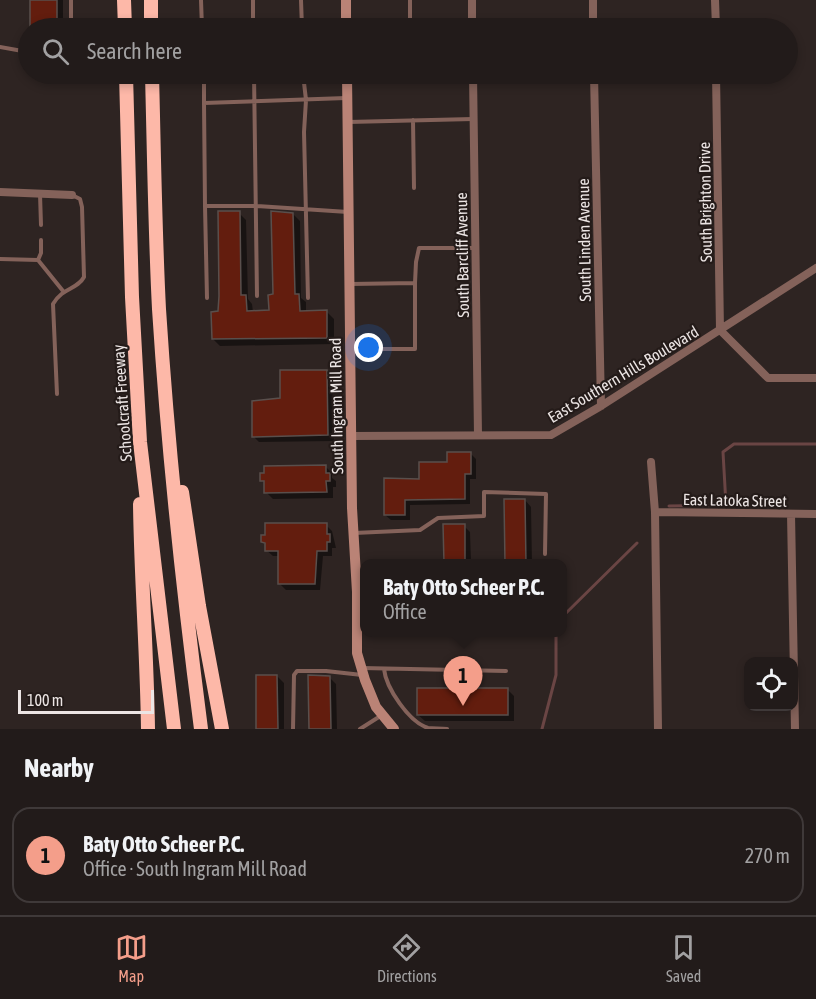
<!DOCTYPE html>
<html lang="en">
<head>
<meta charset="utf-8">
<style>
	body { margin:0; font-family:"Asap Condensed",sans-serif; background:#2a2423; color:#f1f3f6 }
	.controls { position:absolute; right:18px; bottom:18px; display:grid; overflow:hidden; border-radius:12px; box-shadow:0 3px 9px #0003 }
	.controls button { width:54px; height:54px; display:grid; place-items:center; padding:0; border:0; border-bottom:2px solid #3f3939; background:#221b1a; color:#f1f3f6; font:30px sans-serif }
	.scale { position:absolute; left:18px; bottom:15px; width:136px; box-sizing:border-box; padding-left:6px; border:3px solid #ece5e4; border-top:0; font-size:16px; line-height:21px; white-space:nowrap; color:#ece5e4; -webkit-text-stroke:4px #241b19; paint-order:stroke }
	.you { position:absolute; left:369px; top:348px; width:21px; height:21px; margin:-15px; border:4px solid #fff; border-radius:50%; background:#1a73e8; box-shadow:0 0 0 9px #1a73e833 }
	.badge { display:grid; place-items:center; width:39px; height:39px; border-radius:50%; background:#f49e8a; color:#111; font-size:20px; font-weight:700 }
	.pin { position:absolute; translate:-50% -50px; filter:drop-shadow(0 2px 3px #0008) }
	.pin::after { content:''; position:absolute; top:32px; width:21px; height:18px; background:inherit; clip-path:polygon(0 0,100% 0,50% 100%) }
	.popup { position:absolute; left:360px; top:559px; width:207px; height:78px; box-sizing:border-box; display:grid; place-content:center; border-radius:12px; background:#221b1a; filter:drop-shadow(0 2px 4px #0005); font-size:20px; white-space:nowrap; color:#a2a1a2 }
	.popup b { font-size:22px; color:#f1f3f6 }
	.popup::after { content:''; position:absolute; left:50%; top:100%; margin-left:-12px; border:12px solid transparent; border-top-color:#221b1a }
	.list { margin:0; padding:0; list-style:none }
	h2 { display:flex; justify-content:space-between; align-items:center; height:78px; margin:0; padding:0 24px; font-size:26px }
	h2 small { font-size:20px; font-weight:400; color:#a2a1a2 }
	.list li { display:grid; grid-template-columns:39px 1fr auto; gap:18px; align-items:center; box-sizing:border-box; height:96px; margin:0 12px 12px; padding:0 12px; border:2px solid #3f3939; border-radius:18px }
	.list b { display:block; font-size:22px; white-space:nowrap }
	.list p { margin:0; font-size:20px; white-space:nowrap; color:#a2a1a2 }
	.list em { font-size:20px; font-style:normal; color:#a2a1a2 }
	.icon { flex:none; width:33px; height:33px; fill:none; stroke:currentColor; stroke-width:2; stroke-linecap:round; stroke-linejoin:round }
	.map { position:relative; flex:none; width:816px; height:729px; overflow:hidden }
	.search { position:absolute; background:#221b1a; box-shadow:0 3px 9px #0003; left:18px; right:18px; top:18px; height:66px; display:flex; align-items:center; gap:15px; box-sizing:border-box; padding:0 21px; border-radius:33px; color:#a2a1a2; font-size:22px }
	.sheet { height:186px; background:#221b1a }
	nav { display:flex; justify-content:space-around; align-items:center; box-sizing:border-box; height:84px; border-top:2px solid #3f3939; background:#221b1a; font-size:16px; color:#a2a1a2 }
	nav a { display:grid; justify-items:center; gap:3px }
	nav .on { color:#f49e8a }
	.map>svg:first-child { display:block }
	.shadow { fill:#0007 }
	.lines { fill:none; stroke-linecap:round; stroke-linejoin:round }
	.stream { stroke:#6a4544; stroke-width:3 }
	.building { fill:#631d0e; stroke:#594f4c; stroke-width:1.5 }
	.lane { stroke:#84625a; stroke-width:4 }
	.street { stroke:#84625a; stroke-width:8 }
	.secondary { stroke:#ba8376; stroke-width:10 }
	.highway { stroke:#fdb8a8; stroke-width:14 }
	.labels { text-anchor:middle; stroke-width:4.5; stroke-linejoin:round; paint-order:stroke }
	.street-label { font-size:16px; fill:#ece5e4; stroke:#241b19 }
</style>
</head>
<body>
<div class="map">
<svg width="816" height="729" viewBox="0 0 816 729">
	<rect width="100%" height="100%" fill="#2e2422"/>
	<path class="shadow" d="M31,0H63V28H31Z
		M239,213L246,220L248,299L252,304L253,312H270L293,214L300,221L301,298L306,302V312H327L334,319V344L220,346L213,339Z
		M327,371L332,377L334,441L259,442L254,437L282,399Z
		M470,453L476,459V479H470V504L410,505V520H391L385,515L420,480L449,463Z
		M325,466L332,473V478L336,481V487H333V498L273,499L266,492V484L262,481Z
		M525,500L531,507L532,564H445L464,526L470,532L471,562H507Z
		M326,525L332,531L336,548H332V556H323L320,590H286L279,583V556H273L266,550V545L263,542Z
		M277,676L284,683V729H258Z
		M329,677L336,684L337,729H310Z
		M507,689L514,696V721H425L418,715Z"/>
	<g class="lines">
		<path class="stream" d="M669,506L726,505L723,452L734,444H816
			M562,617L637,543
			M542,729L556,675V632"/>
	</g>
	<path class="building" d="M30,0H57V28H30Z
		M218,211H240L241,295H246L247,311L269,310L268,295L273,294L271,211L293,213L295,294H299L300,311L327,310V338L212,339L211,312L218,311L219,296Z
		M280,370H327L328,435L252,437V401L280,398Z
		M447,452H471V474H465V499L405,500V515H384V478L419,479V462H447Z
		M326,465V473H330V481H326L327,492L264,493V481H260V473H264V466Z
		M504,499H525L526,564H505Z
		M265,523H327V534H330V542H327V551H317L315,584H278V551H265V543L261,542V535H265Z
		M443,524H465V564H444Z
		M256,675H277L278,729H256Z
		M308,675L330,676L331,729H309Z
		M417,688H508V715H417Z"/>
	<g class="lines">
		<path class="lane" d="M71,0V28
			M201,0L202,28
			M253,0V28
			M301,0L302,28
			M410,28V0
			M0,47L28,52
			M204,74V103L346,98
			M254,74L257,296
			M303,74L306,100L304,132L308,298
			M204,103L205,206H257L348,212
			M413,120L414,188
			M348,122L473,119
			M40,194L41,225
			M205,206L207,298
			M0,259L38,260L63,291
			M38,260L41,253V240
			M415,283L416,262L419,248H474
			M350,284L415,283V349H352
			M57,394L53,304C63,287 77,290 84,277L82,207L80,199L72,195
			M354,533L420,530L438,518L484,516V492L546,494L545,554
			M362,668L506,671
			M384,669C386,688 409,722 428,728C434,729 441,728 447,729
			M293,729L294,675L297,671H326L362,675
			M360,729L382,715"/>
		<path class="street" d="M472,0V28
			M593,0V28
			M715,0L716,28
			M473,74L478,435
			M594,74L601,406
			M716,74L720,330L768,378H816
			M0,192L72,195
			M351,436L551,435L601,406L816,268
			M651,462L655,512L658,729
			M655,512L816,514
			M791,514L795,729"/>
		<path class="secondary" d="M346,0V28
			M347,74L352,508L357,592V653L365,680L376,707L394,729"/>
		<path class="highway" d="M124,0L125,28
			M151,0V28
			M126,74L132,297L140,442L174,729
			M152,74C154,152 155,231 159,309C168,450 183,590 201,729
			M182,492L199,606L222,729
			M140,504C141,579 147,654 148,729"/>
	</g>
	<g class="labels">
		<g class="street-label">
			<text transform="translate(705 202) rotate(-91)" y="6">South Brighton Drive</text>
			<text transform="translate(584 240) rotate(-91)" y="6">South Linden Avenue</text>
			<text transform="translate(462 255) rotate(-91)" y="6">South Barcliff Avenue</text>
			<text transform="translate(623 374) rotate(-31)" y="6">East Southern Hills Boulevard</text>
			<text transform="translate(122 403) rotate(-94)" y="6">Schoolcraft Freeway</text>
			<text transform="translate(336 406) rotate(-91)" y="6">South Ingram Mill Road</text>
			<text transform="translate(735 500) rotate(1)" y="6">East Latoka Street</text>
		</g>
	</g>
</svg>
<div class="controls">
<button><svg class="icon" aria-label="locate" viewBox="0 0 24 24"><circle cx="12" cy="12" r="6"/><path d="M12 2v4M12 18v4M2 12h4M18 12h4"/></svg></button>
</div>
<div class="scale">100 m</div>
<div class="you"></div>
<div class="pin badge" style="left:463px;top:706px">1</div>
<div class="popup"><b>Baty Otto Scheer P.C.</b>Office</div>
<div class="search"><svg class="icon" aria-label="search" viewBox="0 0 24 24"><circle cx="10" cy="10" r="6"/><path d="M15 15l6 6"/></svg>Search here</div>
</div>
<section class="sheet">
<h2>Nearby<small></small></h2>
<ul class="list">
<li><span class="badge">1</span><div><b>Baty Otto Scheer P.C.</b><p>Office · South Ingram Mill Road</p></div><em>270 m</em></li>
</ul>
</section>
<nav>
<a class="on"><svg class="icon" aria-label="map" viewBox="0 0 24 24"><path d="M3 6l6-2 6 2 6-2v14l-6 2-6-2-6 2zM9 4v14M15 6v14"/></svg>Map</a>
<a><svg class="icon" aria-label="directions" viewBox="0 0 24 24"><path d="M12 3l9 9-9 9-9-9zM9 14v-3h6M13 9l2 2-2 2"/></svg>Directions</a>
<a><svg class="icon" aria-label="saved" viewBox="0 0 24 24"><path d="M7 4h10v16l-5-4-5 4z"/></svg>Saved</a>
</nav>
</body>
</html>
